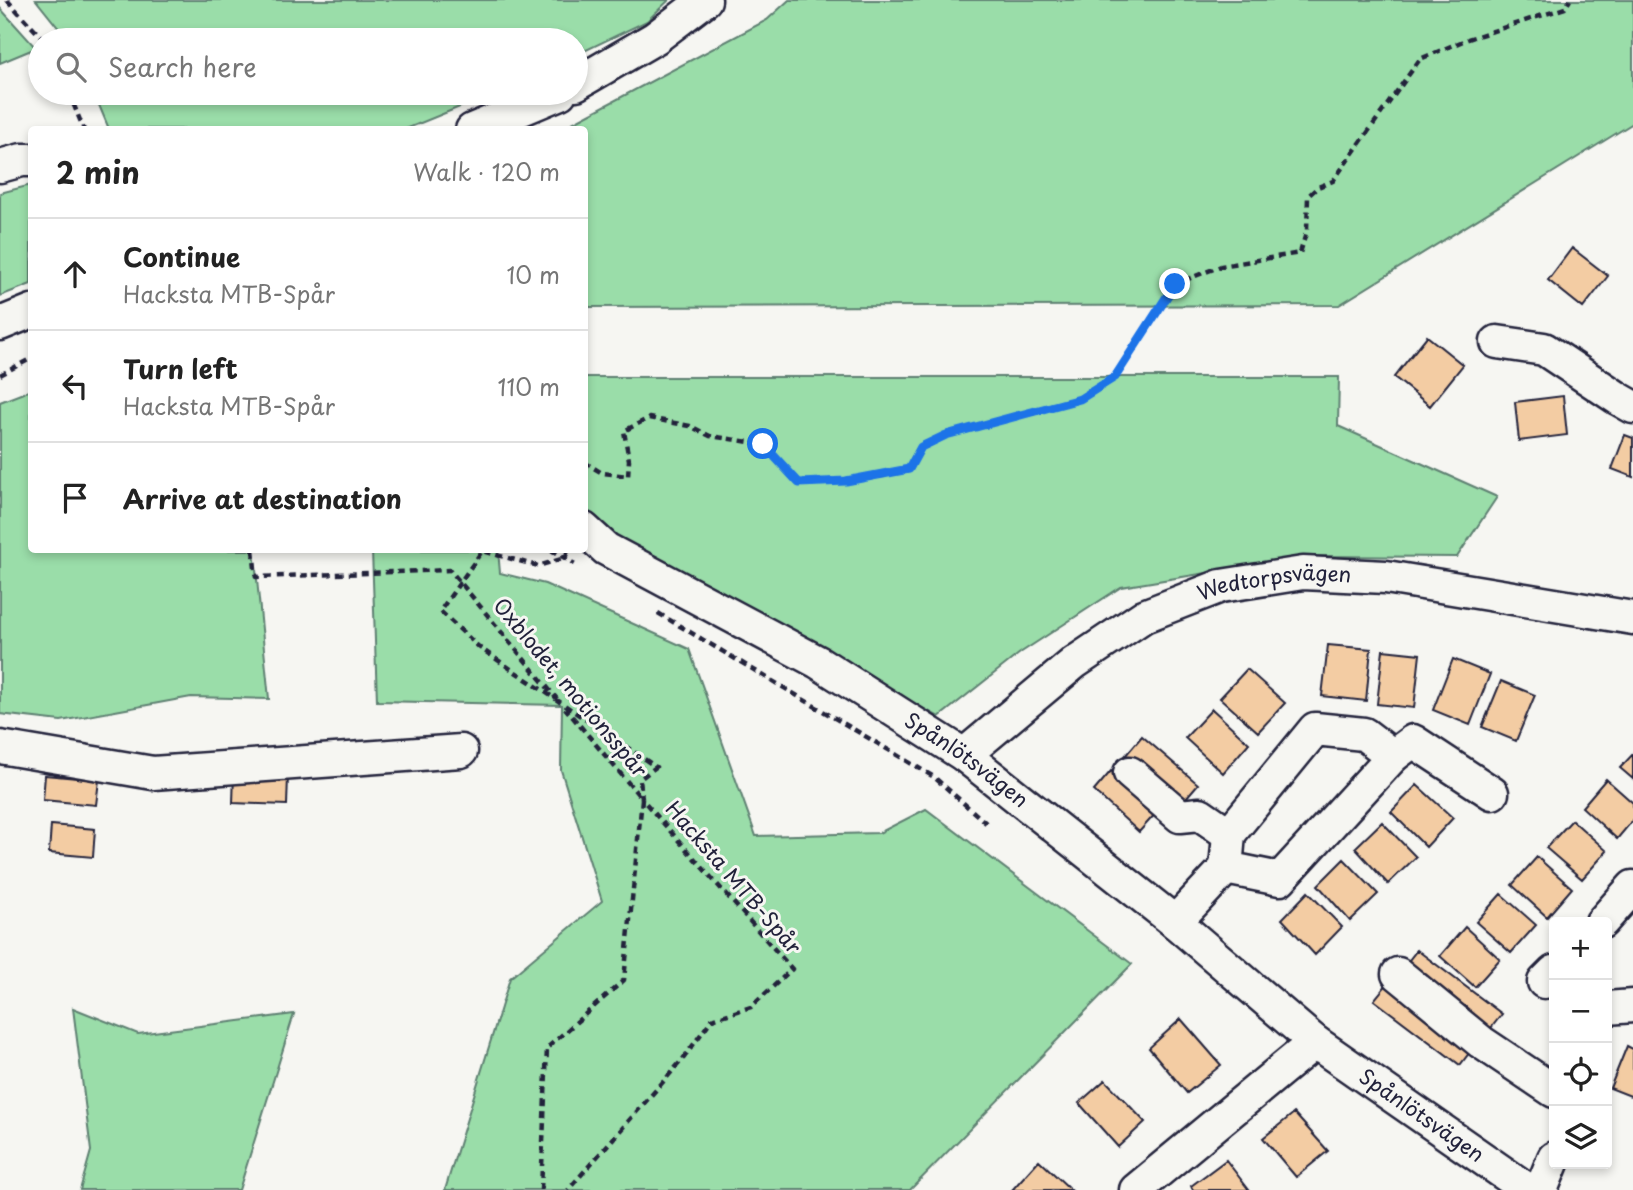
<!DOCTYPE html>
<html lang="en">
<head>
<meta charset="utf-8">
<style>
	body { margin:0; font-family:"Playpen Sans",sans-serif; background:#f2f2f2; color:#222 }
	.controls { position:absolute; right:21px; bottom:21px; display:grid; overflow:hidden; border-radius:7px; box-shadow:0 4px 10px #0003 }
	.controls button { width:63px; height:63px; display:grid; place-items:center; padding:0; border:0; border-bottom:2px solid #e0e0e0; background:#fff; color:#222; font:35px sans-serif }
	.stop { position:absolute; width:21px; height:21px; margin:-16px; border:5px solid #1a73e8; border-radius:50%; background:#fff }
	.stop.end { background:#1a73e8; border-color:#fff; box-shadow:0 2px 7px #0008 }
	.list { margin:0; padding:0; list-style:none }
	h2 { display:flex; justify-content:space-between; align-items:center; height:91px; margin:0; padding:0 28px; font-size:30px }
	h2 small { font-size:23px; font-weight:400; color:#767676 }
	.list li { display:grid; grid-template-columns:46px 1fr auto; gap:21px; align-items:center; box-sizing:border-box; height:112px; padding:0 28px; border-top:2px solid #e0e0e0 }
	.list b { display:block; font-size:26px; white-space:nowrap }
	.list p { margin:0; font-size:23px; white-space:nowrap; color:#767676 }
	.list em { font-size:23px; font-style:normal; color:#767676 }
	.icon { flex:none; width:38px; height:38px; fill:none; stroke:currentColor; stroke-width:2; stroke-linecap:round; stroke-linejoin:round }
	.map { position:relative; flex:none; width:1633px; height:1190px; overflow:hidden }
	.search { position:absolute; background:#fff; box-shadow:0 4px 10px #0003; left:28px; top:28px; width:560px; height:77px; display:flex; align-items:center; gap:18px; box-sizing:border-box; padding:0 24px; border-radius:38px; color:#767676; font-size:26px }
	.panel { position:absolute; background:#fff; box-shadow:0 4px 10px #0003; left:28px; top:126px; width:560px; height:427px; border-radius:7px }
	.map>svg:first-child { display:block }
	.green { fill:#9adda9; stroke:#5e8072; stroke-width:2 }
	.building { fill:#f3cca3; stroke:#22223b; stroke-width:2 }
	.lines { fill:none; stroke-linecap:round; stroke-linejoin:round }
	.minor-casing { stroke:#22223b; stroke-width:37 }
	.path { stroke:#22223b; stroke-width:4.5; stroke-dasharray:7 5; stroke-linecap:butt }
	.minor { stroke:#f6f6f2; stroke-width:32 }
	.route { stroke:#1a73e8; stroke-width:9 }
	.labels { text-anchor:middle; stroke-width:6; stroke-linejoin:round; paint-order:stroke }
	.street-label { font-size:21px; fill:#22223b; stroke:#f6f6f2 }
</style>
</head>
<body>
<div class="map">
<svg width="1633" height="1190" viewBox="0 0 1633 1190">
	<rect width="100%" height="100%" fill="#f6f6f2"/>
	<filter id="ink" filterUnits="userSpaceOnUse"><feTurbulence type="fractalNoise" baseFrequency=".0143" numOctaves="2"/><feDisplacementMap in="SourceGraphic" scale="14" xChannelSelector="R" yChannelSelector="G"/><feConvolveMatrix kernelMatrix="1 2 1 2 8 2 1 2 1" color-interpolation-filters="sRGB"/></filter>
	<g filter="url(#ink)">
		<path class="green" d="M36,0H669L647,21L576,55V40H68Z
			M789,0H1633V123L1339,305L585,307L584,130L561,129L767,20Z
			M0,8L36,48L0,63Z
			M94,93H494L406,129H109Z
			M31,185V284L0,296V193Z
			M585,377H1339L1338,426L1497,497L1457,557L1310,556L1121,587L1020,653L939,717L635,553L585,510Z
			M31,390L32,550H254L269,699L191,697L61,721L0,714V402Z
			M372,550H498L500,573L545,584L689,649L756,836L879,833L926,809L1132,964L910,1190H445L510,978L602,901L561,770L562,705L377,701Z
			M73,1008L138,1034L294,1014L239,1190H80L91,1151Z"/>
		<path class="building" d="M1572,248L1608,276L1583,308L1548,280Z
			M1427,336L1463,365L1430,406L1394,377Z
			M1563,396L1567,435L1519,441L1515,402Z
			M1625,435L1633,438V477L1612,469Z
			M1328,645L1371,649L1366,701L1322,696Z
			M1383,650L1420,654L1414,708L1377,704Z
			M1453,659L1490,674L1470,725L1433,710Z
			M1247,669L1285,703L1258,732L1220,698Z
			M1501,681L1535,695L1516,741L1482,727Z
			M1212,709L1249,743L1223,773L1185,738Z
			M1142,736L1198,784L1180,805L1125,756Z
			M1633,754V779L1620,768Z
			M1111,771L1157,812L1139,832L1094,791Z
			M234,774L288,776L287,805L233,803Z
			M45,775L99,780L96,805L43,800Z
			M1606,779L1633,803V820L1617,839L1582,807Z
			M1417,785L1453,818L1426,847L1391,812Z
			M1572,820L1607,851L1582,879L1546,848Z
			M1382,822L1416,857L1388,884L1355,848Z
			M51,825L95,829L93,857L49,853Z
			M1537,857L1572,888L1547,917L1512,885Z
			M1344,859L1378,894L1350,921L1318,885Z
			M1308,892L1342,927L1315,955L1282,919Z
			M1501,894L1536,925L1511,953L1476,922Z
			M1465,927L1500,959L1475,987L1440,956Z
			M1417,950L1502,1014L1487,1033L1402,969Z
			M1387,984L1473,1048L1460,1065L1374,1000Z
			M1181,1019L1221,1065L1187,1093L1149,1048Z
			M1627,1046L1633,1049V1097L1610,1088Z
			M1105,1080L1145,1122L1118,1147L1079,1103Z
			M1294,1113L1328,1151L1296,1177L1263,1138Z
			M1039,1160L1071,1190H1012Z
			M1226,1160L1249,1190H1193L1191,1186Z"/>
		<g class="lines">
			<g class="minor-casing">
				<g id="minor">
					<path d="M576,84L655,38L705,0"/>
					<path d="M472,130L560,93"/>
					<path d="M0,166L22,160H32"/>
					<path d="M0,324L32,311"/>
					<path d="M1497,342L1544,349L1619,399L1633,407"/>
					<path id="s1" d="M584,529L606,549L818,662L964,755L1175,922L1315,1042L1528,1190"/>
					<path d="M0,747L153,773L461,751"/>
					<path id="s2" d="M964,755L1074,663L1144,616L1221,586L1303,573L1386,577L1633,618"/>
					<path d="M1393,756L1413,741L1492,793"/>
					<path d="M1130,773L1180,816L1200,814L1229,834"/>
					<path d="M1175,922L1226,868L1280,879L1393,756L1364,734L1315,729L1229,834L1226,868"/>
					<path d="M1602,922L1633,887"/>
					<path d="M1398,974L1481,1042L1554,1091"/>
					<path d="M1544,982L1554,972"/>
					<path d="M1607,1008L1633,1006"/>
					<path d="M1136,1190L1315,1042"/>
					<path d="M1541,1190L1554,1158"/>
				</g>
			</g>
			<path class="path" d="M7,0L44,40
				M69,93L84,130
				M0,375L32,358
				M584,462L602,473L628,476L629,460L624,431L649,418L690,426L710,436L763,444L799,483C836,482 872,479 909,469L921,448L946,435L1080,399L1115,377L1175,284L1221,266L1300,253L1307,230L1308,196L1318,187L1333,181L1420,59L1468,39L1565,8L1570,0
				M253,550L256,577L450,570L557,699
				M551,550L575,564
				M568,551L565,558L538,566L482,551L440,611L480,648L656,767L640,779L642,799L792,969L751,1007L712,1019L683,1059L568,1190
				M658,613L934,777L986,823
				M541,1190L547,1048L624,980L642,799L565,708"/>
			<use href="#minor" class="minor"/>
		</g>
	</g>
	<g class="lines" filter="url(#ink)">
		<path class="route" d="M763,444L799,483L846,481L909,469L921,447L946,435L1080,399L1115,377L1175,284"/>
	</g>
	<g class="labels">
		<g class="street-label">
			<text dy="7" stroke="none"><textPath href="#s2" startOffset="364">Wedtorpsvägen</textPath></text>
			<text transform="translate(570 688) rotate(50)" y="7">Oxblodet, motionsspår</text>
			<text dy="7" stroke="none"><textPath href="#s1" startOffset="448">Spånlötsvägen</textPath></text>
			<text transform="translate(733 878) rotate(49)" y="7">Hacksta MTB-Spår</text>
			<text dy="7" stroke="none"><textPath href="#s1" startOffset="1026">Spånlötsvägen</textPath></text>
		</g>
	</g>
</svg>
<div class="controls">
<button>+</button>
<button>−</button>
<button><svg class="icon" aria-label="locate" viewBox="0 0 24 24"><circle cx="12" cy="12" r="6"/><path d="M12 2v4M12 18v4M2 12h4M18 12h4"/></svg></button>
<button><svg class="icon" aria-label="layers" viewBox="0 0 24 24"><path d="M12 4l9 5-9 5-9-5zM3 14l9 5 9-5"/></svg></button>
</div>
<div class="stop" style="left:763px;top:444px"></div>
<div class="stop end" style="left:1175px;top:284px"></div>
<div class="search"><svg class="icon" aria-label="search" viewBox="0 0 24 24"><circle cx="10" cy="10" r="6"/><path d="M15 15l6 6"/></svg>Search here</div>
<section class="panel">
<h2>2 min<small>Walk · 120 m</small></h2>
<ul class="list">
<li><svg class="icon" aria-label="ahead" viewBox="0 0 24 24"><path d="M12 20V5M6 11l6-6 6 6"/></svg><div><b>Continue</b><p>Hacksta MTB-Spår</p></div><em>10 m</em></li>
<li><svg class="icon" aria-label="left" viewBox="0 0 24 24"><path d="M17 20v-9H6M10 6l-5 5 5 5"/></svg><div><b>Turn left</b><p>Hacksta MTB-Spår</p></div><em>110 m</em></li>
<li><svg class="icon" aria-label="arrive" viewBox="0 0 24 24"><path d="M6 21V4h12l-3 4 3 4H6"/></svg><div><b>Arrive at destination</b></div></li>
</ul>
</section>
</div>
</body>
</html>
